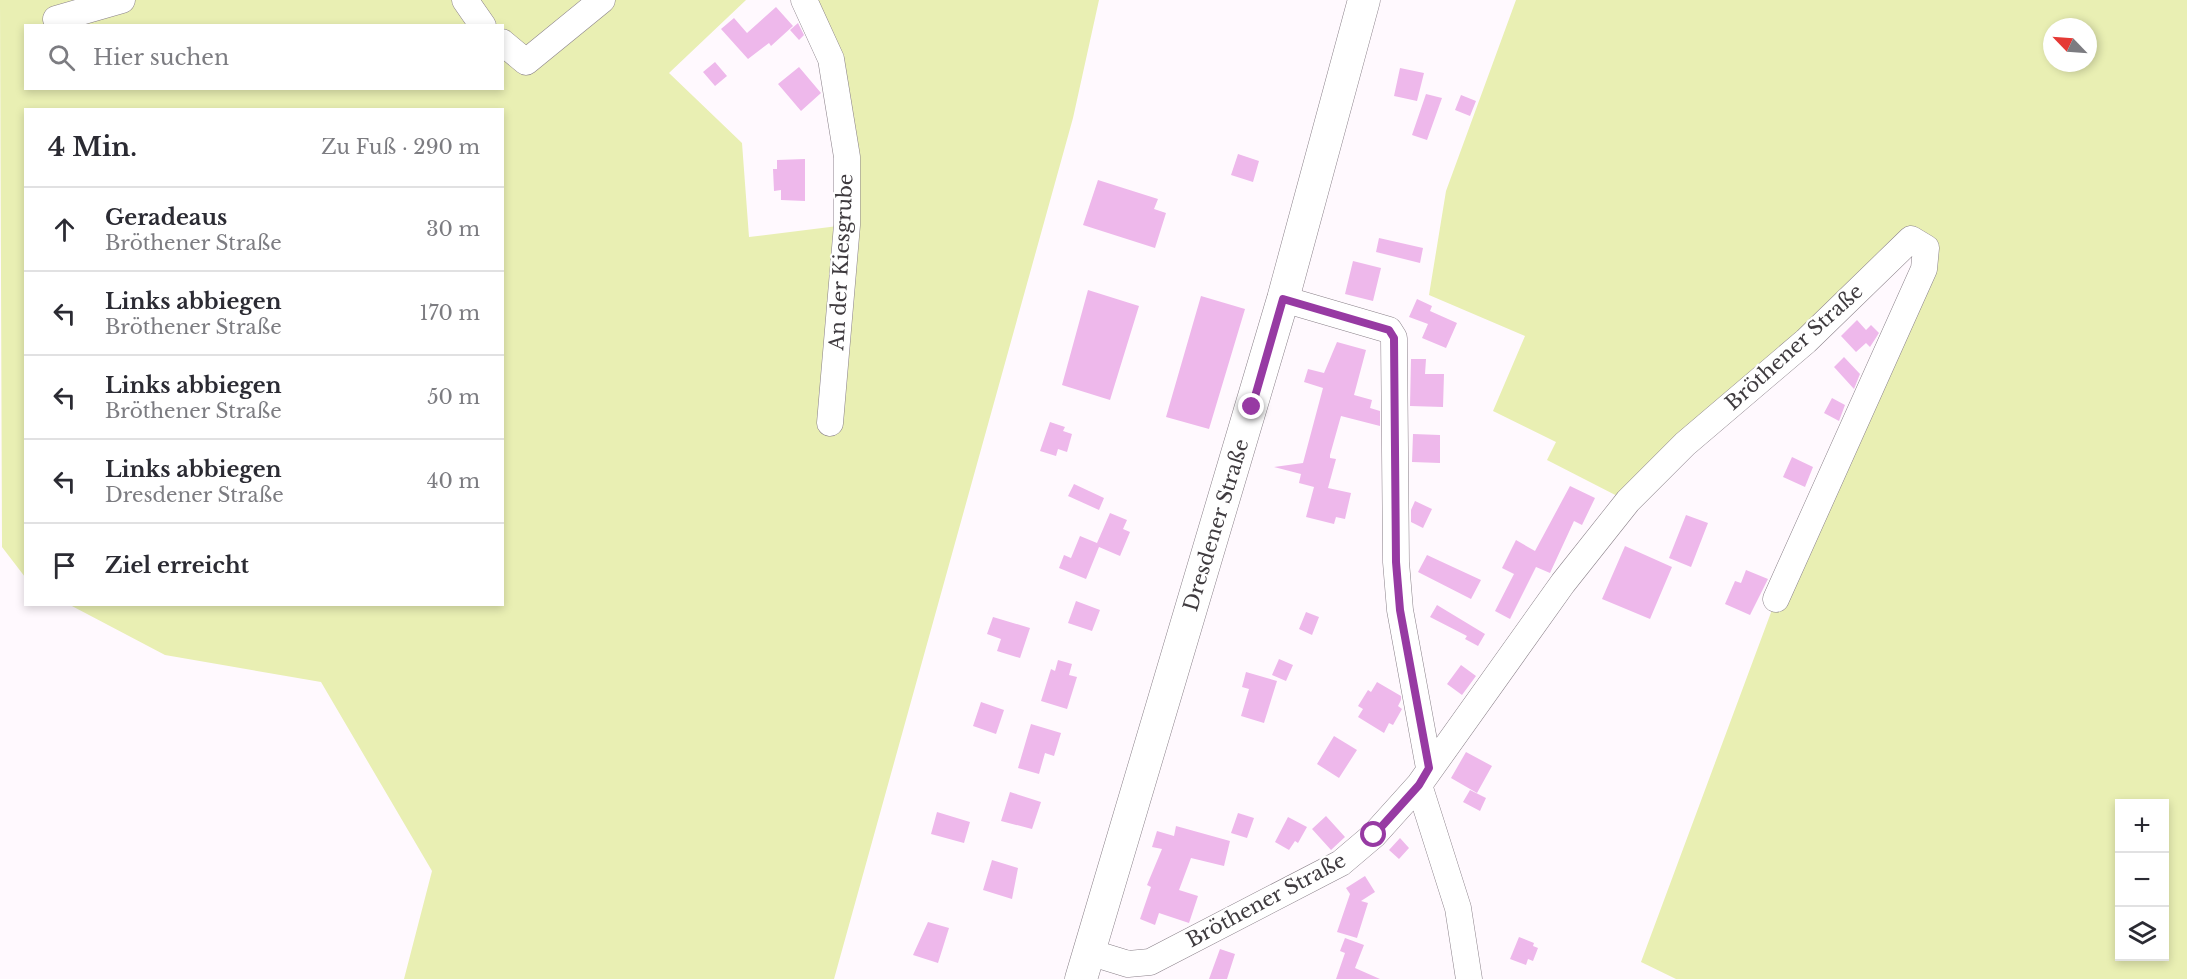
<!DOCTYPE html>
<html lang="de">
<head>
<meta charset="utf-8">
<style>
	body { margin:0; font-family:"Libre Baskerville",serif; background:#f7f7f7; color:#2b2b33 }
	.controls { position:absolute; right:18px; bottom:18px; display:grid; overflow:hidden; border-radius:0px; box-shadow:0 3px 9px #0003 }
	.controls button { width:54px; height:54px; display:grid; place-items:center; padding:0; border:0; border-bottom:2px solid #e1e1e2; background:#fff; color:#2b2b33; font:30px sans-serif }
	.compass { position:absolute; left:2043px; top:18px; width:54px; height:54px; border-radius:50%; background:#fff; box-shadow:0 3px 9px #0003; rotate:295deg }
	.stop { position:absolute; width:18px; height:18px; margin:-14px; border:4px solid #973aa3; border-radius:50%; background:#fff }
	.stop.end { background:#973aa3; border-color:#fff; box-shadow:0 2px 6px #0008 }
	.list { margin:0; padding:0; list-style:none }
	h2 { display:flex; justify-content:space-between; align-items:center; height:78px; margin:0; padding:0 24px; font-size:26px }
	h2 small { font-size:20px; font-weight:400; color:#7c7c81 }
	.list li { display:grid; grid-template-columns:39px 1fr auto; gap:18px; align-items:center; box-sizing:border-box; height:84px; padding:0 24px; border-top:2px solid #e1e1e2 }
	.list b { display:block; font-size:22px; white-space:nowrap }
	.list p { margin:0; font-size:20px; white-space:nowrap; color:#7c7c81 }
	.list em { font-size:20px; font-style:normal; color:#7c7c81 }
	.icon { flex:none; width:33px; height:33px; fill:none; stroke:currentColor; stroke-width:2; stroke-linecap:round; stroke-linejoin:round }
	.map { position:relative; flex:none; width:2187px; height:979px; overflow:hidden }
	.search { position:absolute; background:#fff; box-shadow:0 3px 9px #0003; left:24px; top:24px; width:480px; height:66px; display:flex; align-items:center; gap:15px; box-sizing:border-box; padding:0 21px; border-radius:0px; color:#7c7c81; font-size:22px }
	.panel { position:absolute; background:#fff; box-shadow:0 3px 9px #0003; left:24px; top:108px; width:480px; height:498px; border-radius:0px }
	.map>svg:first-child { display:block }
	.green { fill:#e9efb3; fill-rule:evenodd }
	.building { fill:#eeb8eb }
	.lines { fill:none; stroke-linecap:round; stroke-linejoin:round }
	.minor-casing { stroke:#8a8189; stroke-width:27 }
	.major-casing { stroke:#8a8189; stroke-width:33 }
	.minor { stroke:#fff; stroke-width:26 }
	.major { stroke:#fff; stroke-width:32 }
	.route { stroke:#973aa3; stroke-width:8 }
	.labels { text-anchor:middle; stroke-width:4.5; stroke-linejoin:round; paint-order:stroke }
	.street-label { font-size:20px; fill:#3f3b3f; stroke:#fff }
</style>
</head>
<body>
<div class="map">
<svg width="2187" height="979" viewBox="0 0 2187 979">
	<rect width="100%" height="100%" fill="#fff9fe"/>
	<path class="green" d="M0,0H746L669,73L742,143L749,237L846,225V157L803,0H1099L1073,118L834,979H404L432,871L321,682L165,655L70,605L502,604V110H26L25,577L2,547ZM26,26H502V88H26Z
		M1516,0H2187V979H1676L1641,962L1776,599L1924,269L1911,239L1627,501L1547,460L1556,442L1493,411L1525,336L1429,295L1446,191ZM2052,27H2088V63H2052ZM2120,804H2164V956H2120Z"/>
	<path class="building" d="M776,7L793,26L771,46L769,43L748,59L721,29L734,18L747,33Z
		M798,23L804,35L799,40L790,30Z
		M715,62L727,76L715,86L703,72Z
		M799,67L821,93L801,111L778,84Z
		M1400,68L1424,73L1417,101L1394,96Z
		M1426,94L1442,98L1427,140L1412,135Z
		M1461,95L1476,101L1470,116L1455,110Z
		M1238,154L1259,161L1253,182L1231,175Z
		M805,159V201L781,200V190L774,191L773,169H777V160Z
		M1098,180L1158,199L1154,209L1166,213L1155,248L1083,225Z
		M1379,238L1423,248L1420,263L1376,252Z
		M1353,261L1381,268L1373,301L1345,294Z
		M1088,290L1139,306L1110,400L1062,385Z
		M1201,296L1245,309L1209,429L1166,417Z
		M1417,299L1432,306L1430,311L1457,323L1446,348L1422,338L1428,324L1409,317Z
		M1857,320L1866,330L1871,325L1879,333L1870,347L1866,343L1856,352L1841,336Z
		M1337,342L1366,350L1354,395L1372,400L1370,408L1380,411V426L1341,416L1330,455V458L1336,459L1328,488L1351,493L1345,519L1336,517L1334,524L1306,517L1314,487L1299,483L1301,474L1274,467L1303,463L1323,388L1304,382L1308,369L1324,373Z
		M1844,357L1860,374L1854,389L1834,367Z
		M1411,359H1426L1425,374H1444L1443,407L1410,406Z
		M1832,398L1845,405L1839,421L1824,413Z
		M1050,422L1065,427L1063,431L1072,434L1067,452L1058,449L1056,456L1040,451Z
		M1413,434L1440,435V463L1412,462Z
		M1792,457L1813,467L1805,487L1783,477Z
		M1074,484L1104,498L1099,510L1068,496Z
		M1570,486L1595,498L1582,525L1574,521L1550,573L1536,567L1510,619L1495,611L1514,574L1502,568L1516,540L1535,551Z
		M1415,501L1432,509L1423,528L1411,522V510Z
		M1110,513L1127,520L1123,529L1130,532L1120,556L1099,547L1086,579L1059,568L1064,555L1071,558L1080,536L1097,543Z
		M1686,515L1708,523L1691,567L1669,558Z
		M1625,546L1672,567L1650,619L1602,599Z
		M1427,555L1481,580L1471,599L1418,572Z
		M1746,570L1768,579L1750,615L1725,604L1735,581L1741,583Z
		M1076,601L1100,610L1092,631L1068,623Z
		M1437,605L1485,634L1478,646L1465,639L1467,636L1430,617Z
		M1306,612L1319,617L1312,635L1299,629Z
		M993,617L1030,628L1020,658L997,651L1001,639L987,634Z
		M1279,659L1293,665L1286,681L1272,675Z
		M1058,660L1072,664L1069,675L1077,677L1067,709L1041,701L1051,669L1055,671Z
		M1461,665L1476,676L1462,695L1447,684Z
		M1246,672L1277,681L1264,723L1241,716L1249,689L1242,687Z
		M1377,682L1401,696V700L1398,706L1402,709L1393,725L1389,723L1384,733L1358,717L1363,709L1358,706L1368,690L1371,692Z
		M981,702L1004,710L996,734L973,726Z
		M1031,724L1061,733L1054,756L1045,753L1039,774L1018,768Z
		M1334,736L1357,750L1339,778L1317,764Z
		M1466,752L1492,766L1477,793L1451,778Z
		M1470,790L1486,798L1480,811L1463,802Z
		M1010,792L1041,802L1032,829L1001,821Z
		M937,812L970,822L964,843L931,834Z
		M1238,813L1254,818L1247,838L1231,833Z
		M1326,816L1345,837L1331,850L1312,829Z
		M1288,817L1307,827L1298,843L1295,841L1289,850L1275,842Z
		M1176,826L1230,841L1224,866L1191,858L1179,890L1198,896L1189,923L1159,913L1155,925L1140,919L1151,887L1147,885L1162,849L1152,847L1157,831L1174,836Z
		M1400,838L1409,848L1399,859L1389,850Z
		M992,860L1018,868L1012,899L983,890Z
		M1365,876L1375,892L1361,901L1368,903L1357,938L1337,932L1350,894L1346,888Z
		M928,922L949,928L938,963L913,955Z
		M1519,937L1534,943L1533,946L1538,948L1533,961L1528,959L1526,965L1510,959Z
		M1345,938L1364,945L1355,968L1380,979H1336L1345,953L1340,951Z
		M1220,949L1235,954L1227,979H1209Z"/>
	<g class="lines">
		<g class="minor-casing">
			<path id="minor" d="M465,0L483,26
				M804,0L831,59L847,157V225L830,423
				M56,19L122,0
				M502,42L526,62L602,0
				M1283,299L1389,330L1394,338L1396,562L1400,610L1429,768
				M1419,785L1458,908L1469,979
				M1089,952L1128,964L1150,962L1341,863L1374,835L1419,785L1563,583L1628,501L1685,444L1806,341L1911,239L1926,248L1924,269L1776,599"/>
		</g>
		<g class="major-casing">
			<path id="major" d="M1081,979L1283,299L1364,0"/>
		</g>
		<use href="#minor" class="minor"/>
		<use href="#major" class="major"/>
	</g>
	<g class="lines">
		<path class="route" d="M1252,407L1283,299L1389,330L1394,338L1396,562L1400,610L1429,768L1419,785L1374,835"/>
	</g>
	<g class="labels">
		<g class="street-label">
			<text transform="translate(841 262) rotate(-87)" y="7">An der Kiesgrube</text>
			<text transform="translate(1794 347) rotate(-42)" y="7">Bröthener Straße</text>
			<text transform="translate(1216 525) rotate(-73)" y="7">Dresdener Straße</text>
			<text transform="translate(1266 900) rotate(-28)" y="7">Bröthener Straße</text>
		</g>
	</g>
</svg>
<div class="controls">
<button>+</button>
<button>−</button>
<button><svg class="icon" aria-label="layers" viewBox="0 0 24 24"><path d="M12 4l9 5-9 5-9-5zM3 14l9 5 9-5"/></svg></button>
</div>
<svg class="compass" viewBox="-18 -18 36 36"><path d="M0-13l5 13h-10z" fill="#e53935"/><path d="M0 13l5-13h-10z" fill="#7c7c81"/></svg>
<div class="stop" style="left:1374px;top:835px"></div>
<div class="stop end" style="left:1252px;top:407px"></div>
<div class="search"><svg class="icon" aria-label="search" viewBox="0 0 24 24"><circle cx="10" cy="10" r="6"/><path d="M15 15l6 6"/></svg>Hier suchen</div>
<section class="panel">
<h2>4 Min.<small>Zu Fuß · 290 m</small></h2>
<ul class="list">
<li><svg class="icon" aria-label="ahead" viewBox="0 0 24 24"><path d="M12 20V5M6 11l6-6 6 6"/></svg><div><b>Geradeaus</b><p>Bröthener Straße</p></div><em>30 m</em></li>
<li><svg class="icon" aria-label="left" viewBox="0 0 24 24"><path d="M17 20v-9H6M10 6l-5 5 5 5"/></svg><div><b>Links abbiegen</b><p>Bröthener Straße</p></div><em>170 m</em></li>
<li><svg class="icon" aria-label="left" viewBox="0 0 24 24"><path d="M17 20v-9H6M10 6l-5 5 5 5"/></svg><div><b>Links abbiegen</b><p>Bröthener Straße</p></div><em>50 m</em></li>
<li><svg class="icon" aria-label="left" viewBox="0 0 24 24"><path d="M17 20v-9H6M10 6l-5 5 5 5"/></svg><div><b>Links abbiegen</b><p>Dresdener Straße</p></div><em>40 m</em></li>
<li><svg class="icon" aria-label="arrive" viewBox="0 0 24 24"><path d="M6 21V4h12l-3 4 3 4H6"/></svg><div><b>Ziel erreicht</b></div></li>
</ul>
</section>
</div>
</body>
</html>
